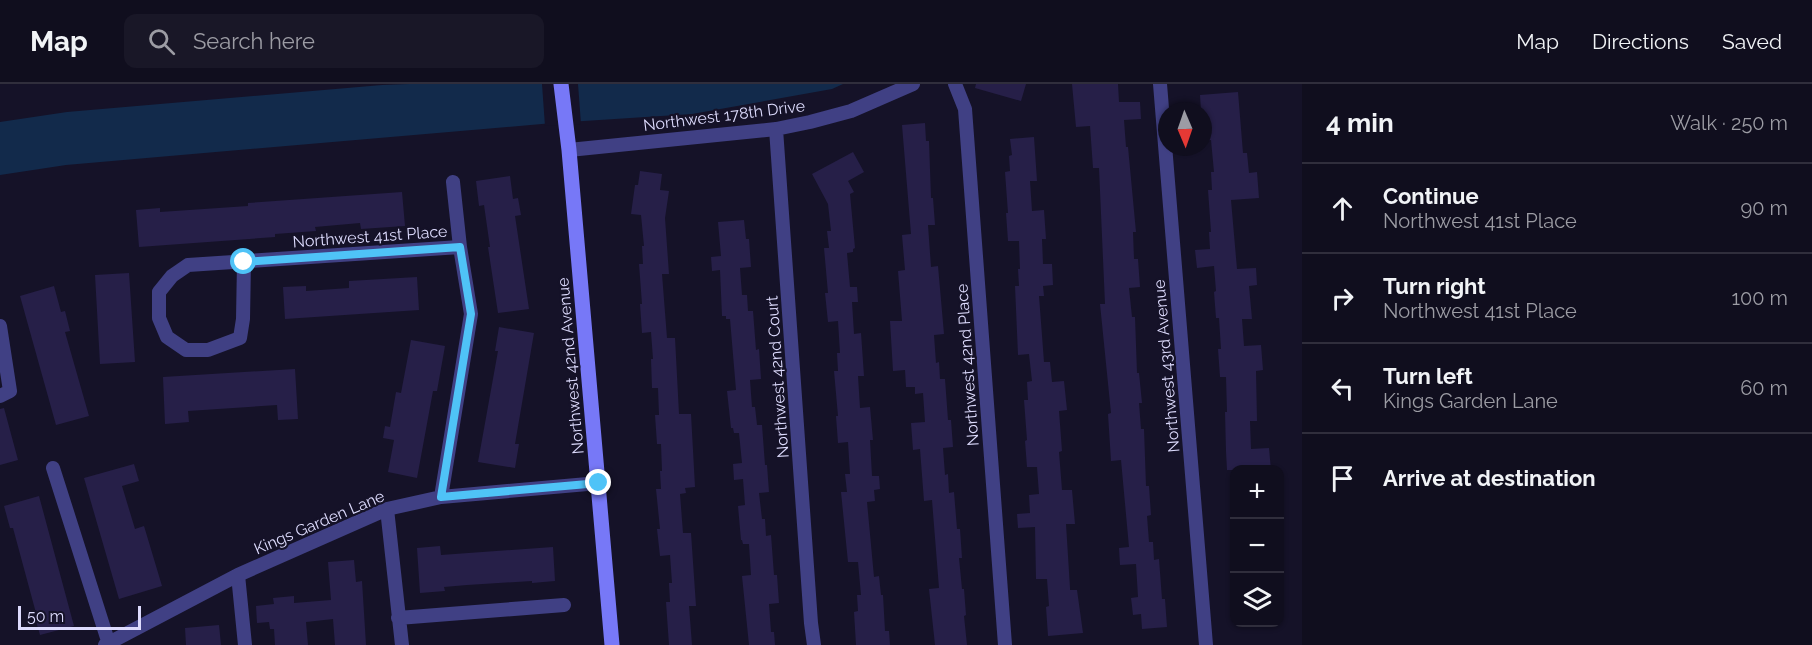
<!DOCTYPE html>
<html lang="en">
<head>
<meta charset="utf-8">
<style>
	body { margin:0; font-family:Raleway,sans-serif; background:#191727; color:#f1f3f6 }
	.controls { position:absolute; right:18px; bottom:18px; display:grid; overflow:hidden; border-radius:12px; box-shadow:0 2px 4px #0004 }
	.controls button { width:54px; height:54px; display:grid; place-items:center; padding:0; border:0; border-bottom:2px solid #302e3c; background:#100e1e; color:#f1f3f6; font:30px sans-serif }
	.compass { position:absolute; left:1158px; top:18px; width:54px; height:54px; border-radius:50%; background:#100e1e; box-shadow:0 2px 4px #0004; rotate:178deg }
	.scale { position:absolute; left:18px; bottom:15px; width:123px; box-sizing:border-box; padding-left:6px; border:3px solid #dddbfd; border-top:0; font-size:16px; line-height:21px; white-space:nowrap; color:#dddbfd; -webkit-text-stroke:4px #151228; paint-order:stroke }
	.stop { position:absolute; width:18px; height:18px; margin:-14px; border:4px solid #4fc3f7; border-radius:50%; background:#fff }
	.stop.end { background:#4fc3f7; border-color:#fff; box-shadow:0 2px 6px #0008 }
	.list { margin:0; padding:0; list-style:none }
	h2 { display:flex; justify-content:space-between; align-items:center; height:78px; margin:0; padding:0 24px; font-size:26px }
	h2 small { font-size:20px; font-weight:400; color:#9c9ca4 }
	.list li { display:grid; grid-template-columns:39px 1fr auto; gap:18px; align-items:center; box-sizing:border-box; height:90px; padding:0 24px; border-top:2px solid #302e3c }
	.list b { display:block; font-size:22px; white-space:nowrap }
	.list p { margin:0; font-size:20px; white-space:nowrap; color:#9c9ca4 }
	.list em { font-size:20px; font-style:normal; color:#9c9ca4 }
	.icon { flex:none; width:33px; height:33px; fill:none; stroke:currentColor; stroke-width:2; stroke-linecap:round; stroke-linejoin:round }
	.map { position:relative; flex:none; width:1302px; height:561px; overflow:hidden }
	header { display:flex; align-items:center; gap:36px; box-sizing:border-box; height:84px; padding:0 30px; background:#100e1e; border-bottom:2px solid #302e3c }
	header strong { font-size:28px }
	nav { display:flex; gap:33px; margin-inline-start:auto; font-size:21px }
	.search { width:420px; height:54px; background:#191727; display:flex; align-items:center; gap:15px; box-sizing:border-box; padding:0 21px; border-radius:12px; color:#9c9ca4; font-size:22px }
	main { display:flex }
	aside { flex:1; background:#100e1e }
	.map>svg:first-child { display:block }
	.water { fill:#122a4b }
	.pier { fill:#151228 }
	.building { fill:#261f48 }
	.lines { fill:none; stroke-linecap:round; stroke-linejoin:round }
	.street { stroke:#404084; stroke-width:14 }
	.secondary { stroke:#7778f7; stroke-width:15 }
	.route { stroke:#4fc3f7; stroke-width:8 }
	.labels { text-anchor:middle; stroke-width:4.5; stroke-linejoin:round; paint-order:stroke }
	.street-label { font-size:16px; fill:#dddbfd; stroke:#151228 }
</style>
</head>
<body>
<header>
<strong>Map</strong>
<div class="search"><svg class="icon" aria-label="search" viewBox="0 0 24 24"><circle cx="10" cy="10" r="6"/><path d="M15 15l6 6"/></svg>Search here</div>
<nav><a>Map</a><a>Directions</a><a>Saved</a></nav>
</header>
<main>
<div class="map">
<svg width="1302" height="561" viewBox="0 0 1302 561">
	<rect width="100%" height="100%" fill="#151228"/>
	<path class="water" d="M409,0H843L832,5L692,30L553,39L66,81L0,91V38L67,28L382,1Z"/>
	<path class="pier" d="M542,0H578L581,40L545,42Z"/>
	<path class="building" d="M976,0H1026L1021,17L975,4Z
		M1072,0H1118L1119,18H1140L1141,35L1124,36L1126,63H1128L1136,148H1133L1134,175H1138L1140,203L1129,204L1132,233H1135L1137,289H1139L1142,319H1139L1141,345H1144L1146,402H1149L1151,431L1147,432L1149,458H1153L1154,476L1159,475L1162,515H1165L1167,543L1142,545L1141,530L1133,531L1132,522L1131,514L1138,513L1136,480L1120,481L1119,464L1129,463L1121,376L1111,377L1108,330L1111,329L1100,220H1105L1099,84H1093L1090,42L1076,43Z
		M1238,8L1243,69H1247L1249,89L1257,88L1259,114L1231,116L1237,185L1256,184L1257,201L1249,202L1252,235H1242L1244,262L1261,261L1263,286L1256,287L1257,337H1250L1251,365L1269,364L1271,386H1227L1226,367L1225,328H1227L1226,293H1220L1218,265H1221L1219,234H1216L1214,208L1216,207L1214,182L1197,184L1195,166L1210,165L1209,148H1211L1208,106H1212L1211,88H1214L1211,56L1203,57V27H1201L1200,11Z
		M925,39L926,57H929L931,114H933L935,141H928L931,183L938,182L944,250L934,251L936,279L939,278L940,295H945L948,336H951L953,363L943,364L945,391L948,390L949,409L954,408L957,445H960L962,474H959L962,505H964L966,531L964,532L967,561H935L929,505L939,504L932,416L924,417L920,365L913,366L911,339L925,338L923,309L915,310V303H906L905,286L893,287L890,237H902L898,187L905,186L902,151L911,150L902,41Z
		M1034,53L1037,97H1030L1032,127L1044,126L1046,155H1042L1043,180H1052L1053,201L1043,202L1044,212H1039L1044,278H1050L1052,298L1064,297L1067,326L1059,327L1062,367L1059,368L1062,406H1072L1075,440H1066L1070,504V506H1077L1083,549L1048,552L1046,523L1049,522L1047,495H1036L1035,443L1018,444L1017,430L1030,429L1029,411L1039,410L1037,383H1027L1025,357L1027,356L1024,316H1028L1027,298L1032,297L1029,270L1018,271L1015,202H1019L1018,185H1020L1019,157H1008L1006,129H1008L1005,88L1010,87L1009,72L1012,71L1010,55Z
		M853,68L864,88L848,97L854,108L850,110L855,164L853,165V168L847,169L850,203H857L858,218H852L854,250L861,249L864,292H858L860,324L870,323L873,356H870L872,392H879L880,405L874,406L875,417L867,418L874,493L879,492L881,511H883L885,547H889L890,561H856L854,528L858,527L857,511H861L858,478H848L841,408H847L845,390H850L848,358L838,359L836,332H838L834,287H838L837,269H840L838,237L828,238L825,209H828L824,164H829L827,147H831L828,120L812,90Z
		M640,87L662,90L660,106L669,107L665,134L669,190H662L667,254H675L679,330H691L695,403L685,404L686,409L680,410L683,449H691L696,522H689L692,561H669L666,518H670L669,499H672L670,471L660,472L657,445H660L656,405H661L660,387H662L661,360H657L655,331H659L658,304H652L651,275H653L651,248L642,249L640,220H642L639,180H643L642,162H644L641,131L631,130L635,101H638Z
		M510,92L513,115L518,114L521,131L515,132L529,225L498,229L488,163H490L484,121L479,122L476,97Z
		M402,108L405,142L361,145L360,139L315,143L316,147L275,150V153L139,163L136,126L160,124V128L248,122V119Z
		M744,136L746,155H749L751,183L740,184L742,211H747L748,227H753L756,266L759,265L761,295L750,296L752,323H755L757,341H762L765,381H767L769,408L759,409L762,435H765L766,452L771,451L774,491H777L779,519L769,520L771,548H774L775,561H749L742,492L751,491L749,460H743L742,456H741L738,422L745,421L743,395L734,396L733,380L742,379L739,349H734L733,344H731L727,307L736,306L730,235H726V232H722L720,186L712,187L711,173L721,172L718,138Z
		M129,189L135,278L100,280L95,191Z
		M417,193L419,226L285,235L283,203L306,202V207L349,204V197Z
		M54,202L61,228L65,227L70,247L65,248L89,332L56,341L20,212Z
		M499,243L534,249L515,360H519L515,384L478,378L498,267H495Z
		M411,256L445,262L437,307H433L417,394L388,388L394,356L383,354L385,342L390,343L396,308L401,309Z
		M295,285L298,335L278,336L277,321L188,327L189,338L165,340L163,293Z
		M4,324L18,376L0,381V325Z
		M134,380L139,397L122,402L135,445L144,442L162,502L119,515L84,394Z
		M39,412L74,542L40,551L34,530L36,529L13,444H10L4,422Z
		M440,462L441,471L553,463L555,497L532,499V497L467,501L444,503L445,507L420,509L417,464Z
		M354,476L356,498L362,497L366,561H335L333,535L306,538L308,561H275L274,545H270L269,538L257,539L256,522L274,520L273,514L294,512V519L331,516L328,478Z
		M219,541L221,561H186L185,544Z"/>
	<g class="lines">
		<path class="street" d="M955,0L965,25L1005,561
			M1160,0L1206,561
			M776,45L811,539L814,561
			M569,66L776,45L810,38L851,27L913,0
			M453,98L460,163
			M244,178L243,235L240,254L208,266H186L167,253L159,234V208L172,192L188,181L460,163L471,230L441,413
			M0,242L10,307L0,312
			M53,384L109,560
			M387,425L402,561
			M238,491L245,561
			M398,534L564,521
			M105,561L238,491L387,425L441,413L599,399"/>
		<path class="secondary" d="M561,0L569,66L612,561"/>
	</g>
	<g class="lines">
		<path class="route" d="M244,178L460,163L471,230L441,413L599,399"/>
	</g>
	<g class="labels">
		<g class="street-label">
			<text transform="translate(724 31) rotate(-7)" y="6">Northwest 178th Drive</text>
			<text transform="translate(370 152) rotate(-4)" y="6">Northwest 41st Place</text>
			<text transform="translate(967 281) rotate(-94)" y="6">Northwest 42nd Place</text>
			<text transform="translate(570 282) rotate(-95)" y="6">Northwest 42nd Avenue</text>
			<text transform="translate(1166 282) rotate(-95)" y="6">Northwest 43rd Avenue</text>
			<text transform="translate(777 293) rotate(-94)" y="6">Northwest 42nd Court</text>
			<text transform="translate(319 438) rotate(-23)" y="6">Kings Garden Lane</text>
		</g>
	</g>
</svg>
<div class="controls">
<button>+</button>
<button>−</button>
<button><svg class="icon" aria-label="layers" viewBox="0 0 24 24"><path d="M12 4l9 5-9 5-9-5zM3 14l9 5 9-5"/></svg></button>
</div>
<svg class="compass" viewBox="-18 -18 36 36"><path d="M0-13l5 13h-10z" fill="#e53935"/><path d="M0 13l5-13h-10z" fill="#9c9ca4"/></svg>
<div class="scale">50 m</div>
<div class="stop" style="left:244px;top:178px"></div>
<div class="stop end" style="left:599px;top:399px"></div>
</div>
<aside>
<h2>4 min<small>Walk · 250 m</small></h2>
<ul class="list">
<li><svg class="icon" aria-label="ahead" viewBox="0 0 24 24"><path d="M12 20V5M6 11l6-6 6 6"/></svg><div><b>Continue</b><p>Northwest 41st Place</p></div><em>90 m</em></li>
<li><svg class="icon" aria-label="right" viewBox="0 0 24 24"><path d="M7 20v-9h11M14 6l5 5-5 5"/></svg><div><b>Turn right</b><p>Northwest 41st Place</p></div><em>100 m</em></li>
<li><svg class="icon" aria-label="left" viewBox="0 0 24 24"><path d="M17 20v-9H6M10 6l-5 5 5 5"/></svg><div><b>Turn left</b><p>Kings Garden Lane</p></div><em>60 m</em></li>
<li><svg class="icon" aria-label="arrive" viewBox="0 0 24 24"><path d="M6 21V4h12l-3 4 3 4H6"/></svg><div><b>Arrive at destination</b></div></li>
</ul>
</aside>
</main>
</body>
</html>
